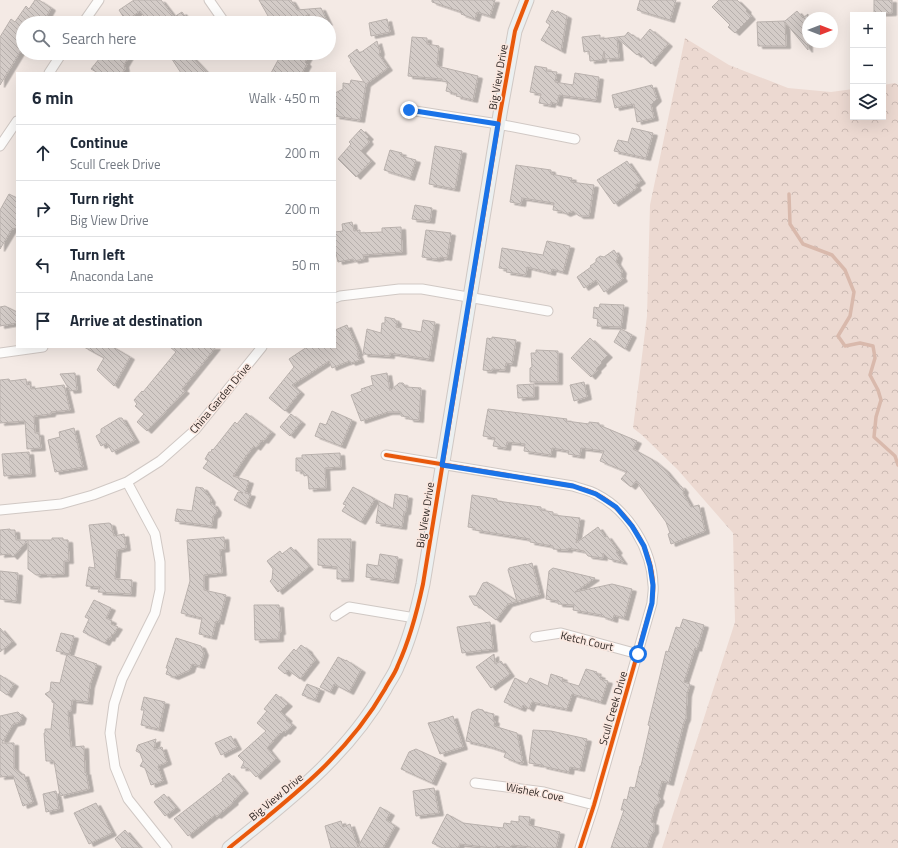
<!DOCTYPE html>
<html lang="en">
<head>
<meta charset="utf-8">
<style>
	body { margin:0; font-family:"Titillium Web",sans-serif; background:#f6f6f7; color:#1f2937 }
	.controls { position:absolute; right:12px; top:12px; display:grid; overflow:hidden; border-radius:0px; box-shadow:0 4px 16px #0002 }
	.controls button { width:36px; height:36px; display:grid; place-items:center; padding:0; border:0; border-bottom:1px solid #e0e1e3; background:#fff; color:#1f2937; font:20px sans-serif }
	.compass { position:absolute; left:802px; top:12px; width:36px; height:36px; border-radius:50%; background:#fff; box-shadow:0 4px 16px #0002; rotate:90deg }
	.stop { position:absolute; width:12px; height:12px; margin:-9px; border:3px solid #1a73e8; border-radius:50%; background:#fff }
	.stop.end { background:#1a73e8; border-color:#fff; box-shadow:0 1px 4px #0008 }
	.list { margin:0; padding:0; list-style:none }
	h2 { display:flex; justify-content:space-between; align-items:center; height:52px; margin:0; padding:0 16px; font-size:17px }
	h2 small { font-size:13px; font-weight:400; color:#747a83 }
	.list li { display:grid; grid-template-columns:26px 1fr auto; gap:12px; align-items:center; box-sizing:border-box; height:56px; padding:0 16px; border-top:1px solid #e0e1e3 }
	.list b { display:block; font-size:15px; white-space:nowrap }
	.list p { margin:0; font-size:13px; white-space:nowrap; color:#747a83 }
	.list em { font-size:13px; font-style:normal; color:#747a83 }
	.icon { flex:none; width:22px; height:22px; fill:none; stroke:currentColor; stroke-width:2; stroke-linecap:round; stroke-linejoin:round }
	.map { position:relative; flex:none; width:898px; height:848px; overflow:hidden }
	.search { position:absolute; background:#fff; box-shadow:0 4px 16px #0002; left:16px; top:16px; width:320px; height:44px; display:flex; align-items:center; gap:10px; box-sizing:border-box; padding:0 14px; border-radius:22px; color:#747a83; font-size:15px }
	.panel { position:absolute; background:#fff; box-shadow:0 4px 16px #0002; left:16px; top:72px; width:320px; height:276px; border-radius:0px }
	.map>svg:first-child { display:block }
	.forest { fill:url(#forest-crowns) }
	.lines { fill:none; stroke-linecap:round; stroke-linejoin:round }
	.stream { stroke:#d9b9ac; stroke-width:3.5 }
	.building { fill:url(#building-back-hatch); stroke:#b9b1ad; filter:url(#shadow) }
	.street-casing { stroke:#d0c8c4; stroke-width:11 }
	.secondary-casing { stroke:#d0c8c4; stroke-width:15 }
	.street { stroke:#fdfcfb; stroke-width:9 }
	.secondary { stroke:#ebf0f1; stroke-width:13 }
	.cycleway-casing { stroke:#fae7df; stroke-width:6 }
	.cycleway { stroke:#e8590c; stroke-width:4 }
	.route { stroke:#1a73e8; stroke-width:5 }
	.labels { text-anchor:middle; stroke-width:3; stroke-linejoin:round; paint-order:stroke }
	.street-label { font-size:11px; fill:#312a27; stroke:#fae7df }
</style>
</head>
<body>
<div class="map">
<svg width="898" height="848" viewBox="0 0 898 848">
	<defs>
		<pattern id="forest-crowns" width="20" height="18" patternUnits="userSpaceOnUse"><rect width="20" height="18" fill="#ecd9d1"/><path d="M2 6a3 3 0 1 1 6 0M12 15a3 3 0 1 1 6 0" fill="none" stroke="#cbbab3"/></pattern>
		<pattern id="building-back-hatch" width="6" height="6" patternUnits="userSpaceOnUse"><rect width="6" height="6" fill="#d4ccc8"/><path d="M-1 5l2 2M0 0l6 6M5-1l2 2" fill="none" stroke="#b6afac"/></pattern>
		<filter id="shadow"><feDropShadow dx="4.5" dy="2.5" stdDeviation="0" flood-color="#0004"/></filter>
	</defs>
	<rect width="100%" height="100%" fill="#f4eae5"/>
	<path class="forest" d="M685,38L729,65L788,88L831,92L853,89V117H883V85L895,83L898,85V848H662L735,622L733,533L678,470L642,435L633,428L647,316L650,205Z"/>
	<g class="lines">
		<path class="stream" d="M789,194L790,224L803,244L832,255L845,270L854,292L850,316L838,336L845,346L860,343L873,346L875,358L870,375L878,390L881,400L876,417L874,437L895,456L898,465"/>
	</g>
	<path class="building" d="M35,0H39L51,8L43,23H23V47L0,85V37L11,19L15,22L26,6L29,9Z
		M134,0H161L174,17L182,12L190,23H149L140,11L126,21L119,10Z
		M259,0H291L297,10L321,8L328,23H313L309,14L294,23H272Z
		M432,0H495L490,16L477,12L475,19L461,14L462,12L432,2Z
		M640,0H676L670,20L637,10Z
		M719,0H737L747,10L746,11L751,17L735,33L728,27L730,25L712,7Z
		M874,0H892V13L874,14Z
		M552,10L556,13L557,11L567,16L561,51L541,40L550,25L546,22Z
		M797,11L803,18L808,14V50L785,22L786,46H758L757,22L785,21Z
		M387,19L390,32L371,36L369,23Z
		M650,29L668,44L651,64L639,53L637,55L617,38L619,58L605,59L604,51L602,60L590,61L589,51L584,52L582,37L600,35V39L625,36L628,32L633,36V35L640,41Z
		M412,37L427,38V44L439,46L437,66L478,76L473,100L456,96L457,94L446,91L448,82L442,81V79L408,76Z
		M377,41L380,52L379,55L388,68L366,84L360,120L335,116V93L343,89V83L350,84L351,80L364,82L350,61L351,60L348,56L357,49L360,53Z
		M104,53H131L124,65L125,69L122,73H98L91,69Z
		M168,53H188L207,73H181Z
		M282,53H310L305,62L307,64L302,73H271Z
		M535,66L547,68L546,71L557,72L555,82L573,85L575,73L599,77L596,100L559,95L557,104L551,102V105L539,103L541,94L530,92Z
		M652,85L657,99L651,105L654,118L637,122L634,104L615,108L612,95Z
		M632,128L653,133L646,158L614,151L618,140L628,142Z
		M361,129L369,137L367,139L369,142L361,151L371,161L356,177L338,159L351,144L349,142Z
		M435,146L462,151L455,189L429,184Z
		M390,150L402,153L401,156L416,160L410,178L384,170Z
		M627,161L641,181L635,185L637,188L614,204L597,180Z
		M516,165L551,170V174L572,178L571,182L594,185L589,216H579L573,211L566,214L561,211L553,210L554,203L522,198L521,204L510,202Z
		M9,194L17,198V228L12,229L0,249V210Z
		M415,205L432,208L430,221L412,219Z
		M352,222L354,231L360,230V233L382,232V228L401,227L402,252L363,255L364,259L354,261L353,259L338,262L335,249V232L343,231L342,224Z
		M426,230L451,233L447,258L440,257V258L435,259L422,257Z
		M547,241L570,246L563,272L552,269L551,273L527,267L526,275L506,272L507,269L499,268L502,248L543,255Z
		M614,250L618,256L616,262L622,271L621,276L623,279L604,292L596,280L584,288L577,277L591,267L590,266L596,262V259L600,256L604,257Z
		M600,304L624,305L621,327L597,326L598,319L593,318L594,307L599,308Z
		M5,306L17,312V323L0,326V307Z
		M385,317L395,319V321H397L396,327L421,332L423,320L435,322L429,359L390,353V356L363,354L367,329L381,333L382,323H385Z
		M347,325L359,353H357L360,360L351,363L350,361L344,363L332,368L329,361L292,385L300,392L285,411L269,398L294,367L289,359L307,347H335V330Z
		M621,329L632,335L625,349L614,342Z
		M492,337L516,340L512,364L506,363L505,370L492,369V371L483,370L487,338L492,339Z
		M590,338L608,355L601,362L602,363L596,369L597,370L591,377L571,358Z
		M84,347H113L130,357L114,386L97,370L104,358Z
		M170,347H216L182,389L185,391L147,431L137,422L144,414L135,406L137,404L134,400L142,391L143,392L176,352Z
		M536,350L558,351V382H530V368L532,367L531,353H536Z
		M75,373L77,390L70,391L60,374Z
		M387,373L390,391L399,383H403L406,387L421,388L419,420L409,419V417L401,416V412H388L361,421L351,395L362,391L361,389L373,385L371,376Z
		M9,379L10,381L26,379L27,385L30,384L31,389L64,385L70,410L51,412V414L34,416L35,433H39L41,448L27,449L25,421L0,423V380Z
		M584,382L587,397L574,401L570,385Z
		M534,384V397L518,398L517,385Z
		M488,409L567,419L566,421L589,424V422L599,423V425L637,441L633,449L653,460L665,470L678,486H681L684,490L683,493L691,507L699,505L705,531L671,544L668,534L670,533L666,522L636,481L631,487L621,479L627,472L600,461L604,451L581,448L580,456L568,454L569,451L552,448L551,455L524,451L525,444L507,442L506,448L493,446L495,438L483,436Z
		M332,411L352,420L341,446L315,436L320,423L326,425Z
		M246,413L271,432L264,441L262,440L256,448L254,446L246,456L233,476L249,481L245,493L251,494L246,506L234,500L238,492L243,493L203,468L208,461L205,459L209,452H211L212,449L213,450L235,422L237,424Z
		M291,414L301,422L290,436L280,427Z
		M119,418H122L135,440L112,452L107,443L101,446L96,436L101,433V429Z
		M74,428L83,467L55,472L48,440L60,437L59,432Z
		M29,452L31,474L4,476L2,454Z
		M340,453L341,467L325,468L326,488L309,489L308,475L304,476V474H303V471H296V458H302V455Z
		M196,487L203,488L211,500L210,504H213L217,510L216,514L213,516L212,526L175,521L177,509L192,511Z
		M353,487L375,499L361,522L342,511L346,505L343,504Z
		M395,494L408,496L406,512H404L402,527L376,523L379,501L393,509Z
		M472,495L497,499V501L541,507V510L553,512V515L580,518L576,543L598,527L605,537L607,536L618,551L616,552L623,562L609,559L603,553V558L588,556L584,551L568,548V550L553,549V546L530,542V539L475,530V528L468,527Z
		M109,523L111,524L114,536L124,534L126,548L117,550L115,579L132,580L131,594L98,592L100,587L86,586L89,567L95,568L89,525Z
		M10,529V530H15L16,540H28L13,557L10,554L0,555V530Z
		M224,537L225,549L220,550L222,573L204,575V590L226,595L219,622L216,621L212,637L199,634L202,618L181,613L190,581L187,540Z
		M52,538H63V540H68L69,561H64V574L48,575L46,574L36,575L28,569V540H52Z
		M318,539H351L349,579H337V567L318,565Z
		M291,547L309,567L278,592L270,581L272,579L273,569L267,561L280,551L282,554Z
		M380,554L398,557L394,581L366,577L367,564L378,566Z
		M532,563L540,595L508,604L496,620L478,606L474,605L469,596H476L483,583L487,582L517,601L508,570L509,568L526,564V565Z
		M553,568L595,578L575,592L612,584L632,589L624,618L614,615L613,620L601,616L602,615L573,610L574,605L558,604V601L546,599L549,571Z
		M0,571L18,573L16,601L0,599Z
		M94,600L111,608L106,618L112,621L111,624L118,627L113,635L112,634L110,639L108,638L105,643L83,632L89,619L85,617Z
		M254,605H279L281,632H279V639L255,640Z
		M683,619L704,625L697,649L695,648L684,682L690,684L687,694L686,718L684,722L669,783L662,781L658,796L660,799L658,804L655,806L651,822L654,823V831L651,835L647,848H611L624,810H621L624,799L627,800L630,787L635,788L640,766H641L650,726L648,725L666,651L668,652L676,627L680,628Z
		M490,622L493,649L462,653L457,627Z
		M0,628L12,642L0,652Z
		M61,633L74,636L69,654L56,651Z
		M176,638L201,646L204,653L200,666L192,664L190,670L174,677L166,674L168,668H166Z
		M301,645L308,650V651L315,660L300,679L288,670L285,674L278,668L294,649L296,651Z
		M67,654L97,664L90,685L88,702L72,700L71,711H68L71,747L84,746L85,773L86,772L89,789L60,796L54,761H46L44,733H45V729H51L54,703L52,702V700L45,694L50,691L51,682L60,683Z
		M494,654L495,664L501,661L510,674L491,688L476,667Z
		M338,657L346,661V660L361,670L349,692L334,684L330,692L320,687Z
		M586,669L597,672L596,674L601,676L600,679L608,681L601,702L572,694L567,709L532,702L529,709L523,705L521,709L504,702L515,678L527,684L530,678L548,686L551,674L563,678L562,681L579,686Z
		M0,675L14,684L7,695L0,690Z
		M307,684L320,689L315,700L302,695Z
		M276,694L288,704L280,712L288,719L286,720L292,725L286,732L284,731L281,734L280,733L267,748L276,759L256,777L248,768H241L244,762L238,756L266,731L257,723L267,711L264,709Z
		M144,697L165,702L159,729L141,725L144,710H141Z
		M478,709L483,710L484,712L494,714L493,720L495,721L494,726L517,733L523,763L516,762L504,757L506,752L488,746L466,741L472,712Z
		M18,712L22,716L20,722L13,724L2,743H14V768L22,775L24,774L33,802L23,806L13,776L0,777V716Z
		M453,716L463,747L440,754L428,723L438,721Z
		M533,730L551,731L587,739L580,769L570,767L569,772L542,766V765L529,763Z
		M231,736L237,747L221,755L215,743Z
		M156,739L154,750L162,747L167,762L158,766L163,781L151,785L145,768L140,766L143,761L140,753L136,751L138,745Z
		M416,749L442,761L432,783L401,769L409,752Z
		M229,773L244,791L233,801L234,802L217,816L215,815L188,836L174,819L223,781L222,779Z
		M434,788L439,813L416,816L413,791Z
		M56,791L59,809L46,812L43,794Z
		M164,794L176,808L165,816L154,802Z
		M96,803L112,833L89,844L74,813Z
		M380,807L390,813L386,820L395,826L383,848H331L325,826L341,821L343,827L350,824L358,847Z
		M447,814L463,823L503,828L504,823L511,824V821L519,822V816L530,817L529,825L560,832L556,848H531V847L512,845L511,848L496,846V848H492L460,844L458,848H443L432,843Z
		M125,830L140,848H122L115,839Z"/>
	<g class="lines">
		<g class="street-casing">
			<path id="street" d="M209,0L225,23
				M83,23L99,0
				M49,73L62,53
				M409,110L498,124L575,139
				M0,146L17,121
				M335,298L340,296L399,289H422L548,311
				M0,353L43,347
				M386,455L573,486C581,489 589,490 596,494C628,510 652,549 653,585C654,591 652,597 652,603L594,805L580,848
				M127,482L155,534L160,562V590L155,613L122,679L114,704L110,733L115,767L128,799L167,848
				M0,510L61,504L93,495L127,482L160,461L195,430L262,347
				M335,616L349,607L415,618
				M535,637L561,633L638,654
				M475,783L544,792L594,805"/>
		</g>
		<g class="secondary-casing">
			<path id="secondary" d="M229,848C288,800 346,757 385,689C389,681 395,674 398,665C410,639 417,612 423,584L500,114L515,31L527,0"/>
		</g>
		<use href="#street" class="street"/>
		<use href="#secondary" class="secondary"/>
		<g class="cycleway-casing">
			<path id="cycleway" d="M386,455L573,486C581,489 589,490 596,494C628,510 652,549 653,585C654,591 652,597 652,603L594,805L580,848
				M229,848C288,800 346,757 385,689C389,681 395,674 398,665C410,639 417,612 423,584L500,114L515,31L527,0"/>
		</g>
		<use href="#cycleway" class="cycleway"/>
	</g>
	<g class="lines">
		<path class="route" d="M409,110L498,124L442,465L573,486L596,494L616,507L632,526L644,546L650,566L653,585L652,603L638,654"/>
	</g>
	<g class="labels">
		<g class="street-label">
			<text transform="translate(498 77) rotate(-80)" y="4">Big View Drive</text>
			<text transform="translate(220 398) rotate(-50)" y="4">China Garden Drive</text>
			<text transform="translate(425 515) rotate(-81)" y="4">Big View Drive</text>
			<text transform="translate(587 641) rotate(13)" y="4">Ketch Court</text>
			<text transform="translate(613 708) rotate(-74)" y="4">Scull Creek Drive</text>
			<text transform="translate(535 792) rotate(11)" y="4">Wishek Cove</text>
			<text transform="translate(276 797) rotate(-40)" y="4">Big View Drive</text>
		</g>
	</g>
</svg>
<div class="controls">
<button>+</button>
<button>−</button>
<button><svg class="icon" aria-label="layers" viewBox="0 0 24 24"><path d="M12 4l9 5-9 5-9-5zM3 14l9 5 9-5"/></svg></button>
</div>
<svg class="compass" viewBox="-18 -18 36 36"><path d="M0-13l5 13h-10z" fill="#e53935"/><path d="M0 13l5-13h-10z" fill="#747a83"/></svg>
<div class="stop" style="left:638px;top:654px"></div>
<div class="stop end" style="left:409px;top:110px"></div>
<div class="search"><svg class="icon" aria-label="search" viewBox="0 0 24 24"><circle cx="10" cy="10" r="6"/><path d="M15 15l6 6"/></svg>Search here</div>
<section class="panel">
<h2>6 min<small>Walk · 450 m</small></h2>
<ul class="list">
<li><svg class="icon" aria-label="ahead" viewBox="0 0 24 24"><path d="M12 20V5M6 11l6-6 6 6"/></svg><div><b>Continue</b><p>Scull Creek Drive</p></div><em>200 m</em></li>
<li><svg class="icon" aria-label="right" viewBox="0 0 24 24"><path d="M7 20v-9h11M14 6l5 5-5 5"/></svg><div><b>Turn right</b><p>Big View Drive</p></div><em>200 m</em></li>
<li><svg class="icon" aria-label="left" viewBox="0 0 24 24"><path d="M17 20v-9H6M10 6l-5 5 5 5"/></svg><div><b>Turn left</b><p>Anaconda Lane</p></div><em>50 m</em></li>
<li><svg class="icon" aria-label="arrive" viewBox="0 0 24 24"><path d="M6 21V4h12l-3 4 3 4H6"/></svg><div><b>Arrive at destination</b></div></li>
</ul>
</section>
</div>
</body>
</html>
